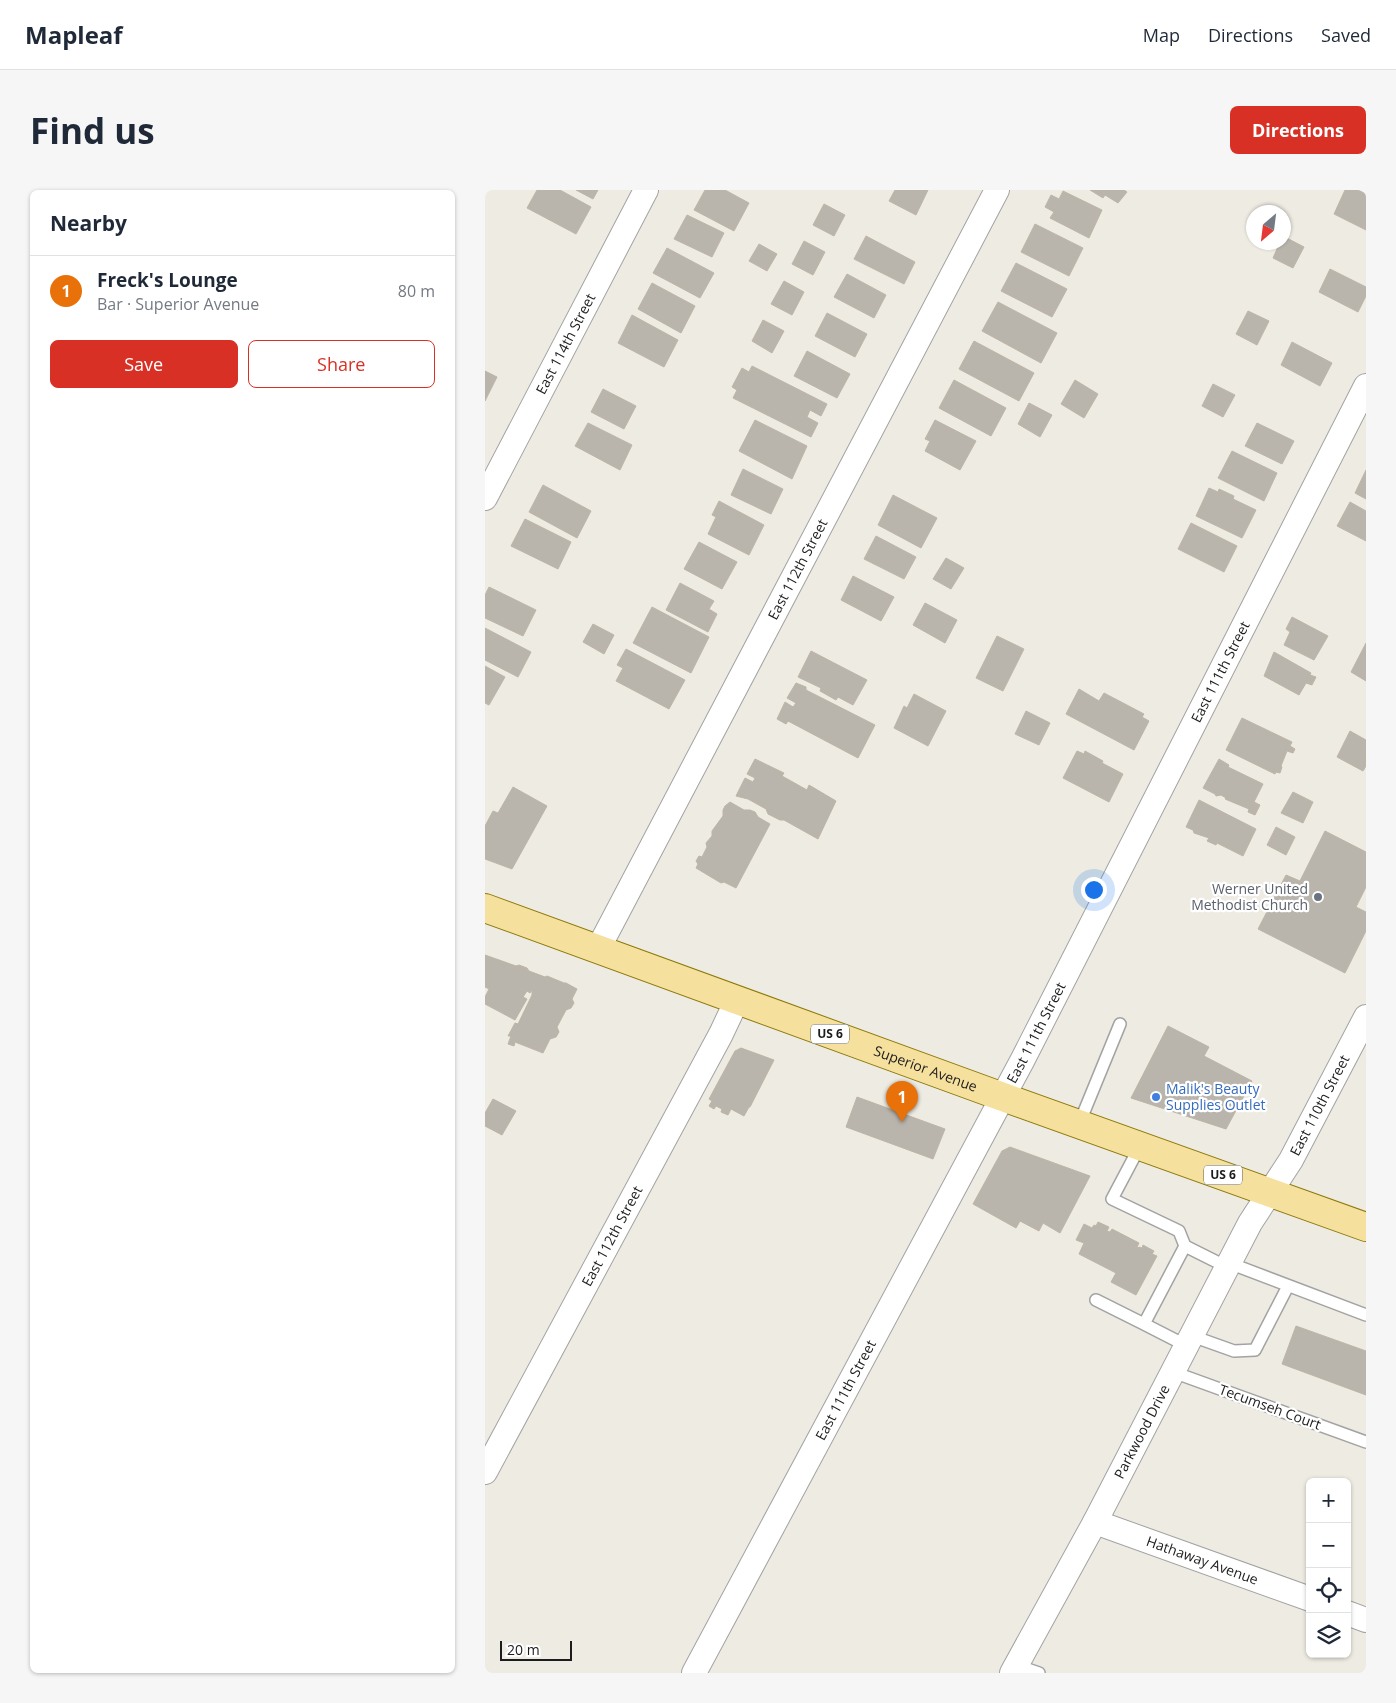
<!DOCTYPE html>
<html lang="en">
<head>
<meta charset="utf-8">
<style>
	body { margin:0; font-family:"Open Sans",sans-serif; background:#f6f6f7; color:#1f2937 }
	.controls { position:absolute; right:15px; bottom:15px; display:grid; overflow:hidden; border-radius:8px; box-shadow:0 1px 4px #0004 }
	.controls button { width:45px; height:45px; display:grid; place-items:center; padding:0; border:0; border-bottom:1px solid #e0e1e3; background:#fff; color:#1f2937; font:25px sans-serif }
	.compass { position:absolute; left:761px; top:15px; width:45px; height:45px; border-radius:50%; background:#fff; box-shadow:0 1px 4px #0004; rotate:208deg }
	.scale { position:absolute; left:15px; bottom:12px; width:72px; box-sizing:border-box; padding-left:5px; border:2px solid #1c1c1c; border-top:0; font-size:14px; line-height:18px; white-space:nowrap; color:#1c1c1c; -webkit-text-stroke:4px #fff; paint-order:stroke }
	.you { position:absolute; left:608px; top:699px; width:18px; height:18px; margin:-12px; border:4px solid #fff; border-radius:50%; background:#1a73e8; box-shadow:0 0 0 8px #1a73e833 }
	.badge { display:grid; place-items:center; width:32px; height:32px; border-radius:50%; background:#d93025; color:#fff; font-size:16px; font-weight:700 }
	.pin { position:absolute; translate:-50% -41px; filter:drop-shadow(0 1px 2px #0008) }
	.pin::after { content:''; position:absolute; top:26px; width:18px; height:15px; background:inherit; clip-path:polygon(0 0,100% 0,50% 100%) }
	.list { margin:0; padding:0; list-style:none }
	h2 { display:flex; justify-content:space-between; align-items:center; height:65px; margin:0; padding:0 20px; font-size:21px }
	h2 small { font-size:16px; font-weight:400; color:#747a83 }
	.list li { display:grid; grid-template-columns:32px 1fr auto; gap:15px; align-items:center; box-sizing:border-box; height:70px; padding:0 20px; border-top:1px solid #e0e1e3 }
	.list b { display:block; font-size:19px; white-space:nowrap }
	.list p { margin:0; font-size:16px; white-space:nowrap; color:#747a83 }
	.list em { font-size:16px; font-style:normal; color:#747a83 }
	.actions { display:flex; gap:10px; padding:15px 20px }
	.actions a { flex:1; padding:11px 0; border:1px solid #d93025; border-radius:8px; text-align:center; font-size:18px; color:#d93025 }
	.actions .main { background:#d93025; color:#fff }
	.icon { flex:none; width:28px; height:28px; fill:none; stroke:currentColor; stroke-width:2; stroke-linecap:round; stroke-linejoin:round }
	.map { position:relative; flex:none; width:881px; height:1483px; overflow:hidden; border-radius:8px }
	header { display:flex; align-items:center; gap:30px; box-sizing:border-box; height:70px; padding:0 25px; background:#fff; border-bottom:1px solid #e0e1e3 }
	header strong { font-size:24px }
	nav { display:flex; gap:28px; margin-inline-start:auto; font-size:18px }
	.intro { display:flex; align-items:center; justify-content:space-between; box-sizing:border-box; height:120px; padding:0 30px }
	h1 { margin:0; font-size:35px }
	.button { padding:12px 22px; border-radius:8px; background:#d93025; color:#fff; font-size:18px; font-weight:700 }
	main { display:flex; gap:30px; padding:0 30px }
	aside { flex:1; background:#fff; border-radius:8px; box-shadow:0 1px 4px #0004 }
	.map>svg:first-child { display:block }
	.building { fill:#b9b4ac; stroke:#beb5a6 }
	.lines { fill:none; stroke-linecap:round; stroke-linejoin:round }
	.service-casing { stroke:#a3a3a3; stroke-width:14 }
	.minor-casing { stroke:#a3a3a3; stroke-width:26 }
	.primary-casing { stroke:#8c7908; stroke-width:30 }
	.service { stroke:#fff; stroke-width:11 }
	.minor { stroke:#fff; stroke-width:24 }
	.primary { stroke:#f6e09e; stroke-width:28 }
	.worship-dot { fill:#6b7280; stroke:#fff; stroke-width:2 }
	.shop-dot { fill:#3f7fe0; stroke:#fff; stroke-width:2 }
	.labels { text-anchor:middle; stroke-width:4.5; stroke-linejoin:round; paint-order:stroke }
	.shield { fill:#fff; stroke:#606060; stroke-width:1 }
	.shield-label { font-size:12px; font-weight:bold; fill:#1c1c1c }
	.street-label { font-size:14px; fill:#1c1c1c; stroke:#fff }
	.worship-label { font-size:14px; fill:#5b616d; stroke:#fff; text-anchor:end }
	.shop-label { font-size:14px; fill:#366cbe; stroke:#fff; text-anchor:start }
</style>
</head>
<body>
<header>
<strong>Mapleaf</strong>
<nav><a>Map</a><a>Directions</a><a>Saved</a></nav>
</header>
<div class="intro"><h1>Find us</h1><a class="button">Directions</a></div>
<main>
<aside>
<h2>Nearby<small></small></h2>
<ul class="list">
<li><span class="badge" style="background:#e8710a">1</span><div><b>Freck's Lounge</b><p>Bar · Superior Avenue</p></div><em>80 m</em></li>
</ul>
<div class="actions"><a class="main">Save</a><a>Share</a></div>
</aside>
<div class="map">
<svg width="881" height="1483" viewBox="0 0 881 1483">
	<rect width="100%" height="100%" fill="#edebe2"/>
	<path class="building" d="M52,0H75L106,17L91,44L42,18Z
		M91,0H113L108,9Z
		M220,0H240L264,13L249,41L209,20Z
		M410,0H443L431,25L404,11Z
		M605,0H639L642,2L633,13L620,5L618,8Z
		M860,0H873L881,4V40L849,24Z
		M578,1L617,20L604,48L565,28L569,22L560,17L566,5L574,9Z
		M339,14L360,25L349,46L328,35Z
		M202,25L239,43L227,67L189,49Z
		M550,34L598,58L584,86L536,62Z
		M381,46L430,72L419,94L369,69Z
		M798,46L819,57L808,78L788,68L795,52H798Z
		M319,51L340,62L328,85L307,74Z
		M274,54L292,64L282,81L264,71Z
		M182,58L229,83L215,108L168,83Z
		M531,73L582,99L567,127L516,101Z
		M845,79L881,97V106L873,122L834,102Z
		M362,84L401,105L389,128L349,107Z
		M299,91L319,102L307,125L286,114Z
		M167,93L210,116L196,143L153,119Z
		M513,112L572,143L556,173L497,141Z
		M763,121L784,131L772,155L751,144Z
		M342,123L382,144L370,167L330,146Z
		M147,125L193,150L179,177L133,153Z
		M278,130L299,141L287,163L267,151Z
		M489,151L549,183L534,211L474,179Z
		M807,152L847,173L835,196L796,175Z
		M322,161L365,184L352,208L309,186Z
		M267,176L342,214L336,226L325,220L322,227L333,233L326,247L248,208L252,200L247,197L257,178L264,182Z
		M0,181L12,187L0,211Z
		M469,190L521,218L506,246L454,218Z
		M590,190L613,204L599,228L576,214Z
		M728,194L750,205L738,227L717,216Z
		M118,199L151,216L139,239L106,222Z
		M544,213L567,225L555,247L533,234Z
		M270,230L322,256L307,289L254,261Z
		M450,230L491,251L475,280L440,261L445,251L440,249Z
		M103,233L147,255L135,280L90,256Z
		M772,233L809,251L797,274L760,256Z
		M747,261L792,283L779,311L733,288Z
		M258,279L298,299L286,324L246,305Z
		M881,280V309L870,303Z
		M58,295L106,321L92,348L44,322Z
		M724,298L733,302L734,299L749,306L748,309L771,320L757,348L711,326Z
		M408,305L452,328L436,358L393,335Z
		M234,311L279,335L264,365L223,344L231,327L227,325Z
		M865,312L881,321V351L852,336Z
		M40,329L86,352L73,379L26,356Z
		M706,333L752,356L739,382L693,359Z
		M391,346L431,367L419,389L379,369Z
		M214,352L252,372L237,399L199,379Z
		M461,368L479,378L466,399L448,389Z
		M368,386L409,407L396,431L356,410Z
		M195,393L229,411L224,419L232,424L223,442L181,420Z
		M4,397L51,420L38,446L0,428V405Z
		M440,413L472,430L460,453L428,435Z
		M167,417L224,447L206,483L148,453Z
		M807,427L843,446L829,470L799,455L805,442L801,439Z
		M108,434L129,445L119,464L98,452Z
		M0,438L46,462L33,487L0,470Z
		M512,446L539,459L518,501L491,488Z
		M881,453V491L866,482Z
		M141,459L200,490L184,519L131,491L138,478L132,475Z
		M326,461L382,490L368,515L353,507L351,510L335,501L336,498L313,487Z
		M789,462L826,483L825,485L831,487L827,495L821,493L814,505L779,486Z
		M0,476L20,487L4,515L0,513Z
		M311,493L321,497V500L390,535L373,568L303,531L301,534L292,529L300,512L308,517L311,513L302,508Z
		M594,499L614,511L619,503L659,524L657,527L664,531L649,560L581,524Z
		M429,504L461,521L443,556L409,538L419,516L422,518Z
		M541,521L565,533L554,555L530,544Z
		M757,528L807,552L805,556L810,559L808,563L802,561L796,576L797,577L795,583L791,582L790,584L741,560Z
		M865,541L881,550V576L878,581L852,567Z
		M592,561L599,564L600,561L618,571L617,573L638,584L624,612L578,588Z
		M270,569L299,583L297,586L322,600L324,595L351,611L333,649L299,630H295L283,624L281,619L263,609L251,606L260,588L268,592L270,588L262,584Z
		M734,569L744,575L743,577L778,594L769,612L775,615L770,625L763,622L764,619L740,609L741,608L736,605L731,606L730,604L718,598Z
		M28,597L62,616L27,679L0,669V636L8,621L13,623Z
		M808,602L828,612L818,633L796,623Z
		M714,610L771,639L758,666L732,653L731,655L722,651L724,648L709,643L708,640L701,637Z
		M245,612L259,620H265L270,622L273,627L285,634L251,698L239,692L236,693L211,678L213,674L211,671L214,666L217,667L222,657L221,653L227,646V641L238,626V620L240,616Z
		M791,637L810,647L801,665L782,655Z
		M840,641L881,662V697L871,717L881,722V741L860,783L773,739L801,685L815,691Z
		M0,765L31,776L34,775L42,778L44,781L60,787L62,786L79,793H81L92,799L87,809L89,813L86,818L81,820L72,837L74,842L71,847L65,849L58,863L30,852L29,856L23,854L26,846H23L30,833L33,834L47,805V800L45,803L42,801L38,807L42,809L30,830L0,814V807L4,799L0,797Z
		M683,836L724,857L719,866L767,891L741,939L646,908Z
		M256,858L289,870L265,917H264L259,926L246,919L243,925L236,922L237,919L231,916L229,919L224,916L227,911L224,909L250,861Z
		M372,907L460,939L448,969L361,937Z
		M8,909L31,921L17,945L0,936V923Z
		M525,957L605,986L575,1043L558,1033L554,1041L535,1031L531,1038L488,1014L517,961Z
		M613,1032L624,1037L622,1041L625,1042L627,1039L654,1053L652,1057L654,1058V1057L657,1058L658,1055L669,1061L667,1064L672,1066L651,1105L626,1092L631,1083L594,1064L599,1053L591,1050L599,1034L607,1038L609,1035L611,1036Z
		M811,1136L881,1161V1205L797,1174Z"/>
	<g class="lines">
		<g class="service-casing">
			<path id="service" d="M594,934L635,834
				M655,956L627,1009L694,1041L700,1056L659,1134L702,1156
				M700,1056L742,1077
				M744,1073L881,1125
				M611,1110L659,1134
				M707,1146L749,1161L770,1160L803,1096
				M688,1182L881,1252
				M531,1475L554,1483"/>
		</g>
		<g class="minor-casing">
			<g id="minor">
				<path id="s1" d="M0,308L161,0"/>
				<path id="s2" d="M113,759L512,0"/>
				<path id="s3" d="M0,1282L236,844L252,810"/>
				<path id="s4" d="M610,1332L825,1409"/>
				<path d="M862,1423L881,1430"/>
				<path id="s5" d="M209,1483L537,871L881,196"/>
				<path id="s6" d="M527,1483L610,1332L765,1033L806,970L881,827"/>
			</g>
		</g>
		<g class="primary-casing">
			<g id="primary">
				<path id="s7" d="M0,718L518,907L881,1037"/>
			</g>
		</g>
		<use href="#service" class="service"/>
		<use href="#minor" class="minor"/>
		<use href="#primary" class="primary"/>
	</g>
	<circle class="worship-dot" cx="833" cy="707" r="5"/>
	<circle class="shop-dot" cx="671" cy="907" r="5"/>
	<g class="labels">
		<g class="shield">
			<rect x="326" y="834.5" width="38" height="19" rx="4"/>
			<rect x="719" y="975.5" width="38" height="19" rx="4"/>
		</g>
		<g class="shield-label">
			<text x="345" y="848">US 6</text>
			<text x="738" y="989">US 6</text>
		</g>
		<g class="street-label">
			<text dy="5" stroke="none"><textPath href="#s1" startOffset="174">East 114th Street</textPath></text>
			<text dy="5" stroke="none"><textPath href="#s2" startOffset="429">East 112th Street</textPath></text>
			<text dy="5" stroke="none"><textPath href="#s5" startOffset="1131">East 111th Street</textPath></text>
			<text dy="5" stroke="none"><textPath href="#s5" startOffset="726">East 111th Street</textPath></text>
			<text dy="5" stroke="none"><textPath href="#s7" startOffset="469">Superior Avenue</textPath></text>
			<text dy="5" stroke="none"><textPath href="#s6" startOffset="646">East 110th Street</textPath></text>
			<text dy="5" stroke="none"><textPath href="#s3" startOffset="268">East 112th Street</textPath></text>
			<text dy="5" stroke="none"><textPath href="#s5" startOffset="321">East 111th Street</textPath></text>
			<text transform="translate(785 1217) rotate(20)" y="5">Tecumseh Court</text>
			<text dy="5" stroke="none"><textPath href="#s6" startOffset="274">Parkwood Drive</textPath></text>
			<text dy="5" stroke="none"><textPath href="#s4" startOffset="114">Hathaway Avenue</textPath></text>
		</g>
		<g class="worship-label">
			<text x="823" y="704">Werner United<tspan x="823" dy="16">Methodist Church</tspan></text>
		</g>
		<g class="shop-label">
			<text x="681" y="904">Malik's Beauty<tspan x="681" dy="16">Supplies Outlet</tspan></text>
		</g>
	</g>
</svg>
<div class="controls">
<button>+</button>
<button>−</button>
<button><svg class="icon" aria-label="locate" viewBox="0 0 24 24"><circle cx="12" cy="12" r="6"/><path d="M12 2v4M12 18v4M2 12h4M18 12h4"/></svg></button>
<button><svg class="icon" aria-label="layers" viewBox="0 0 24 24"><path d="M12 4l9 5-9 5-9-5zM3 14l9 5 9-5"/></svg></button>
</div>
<svg class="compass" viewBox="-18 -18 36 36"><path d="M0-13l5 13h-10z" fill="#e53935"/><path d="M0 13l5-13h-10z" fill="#747a83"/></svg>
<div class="scale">20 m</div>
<div class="you"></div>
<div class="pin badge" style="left:417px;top:932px;background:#e8710a">1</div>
</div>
</main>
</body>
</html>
